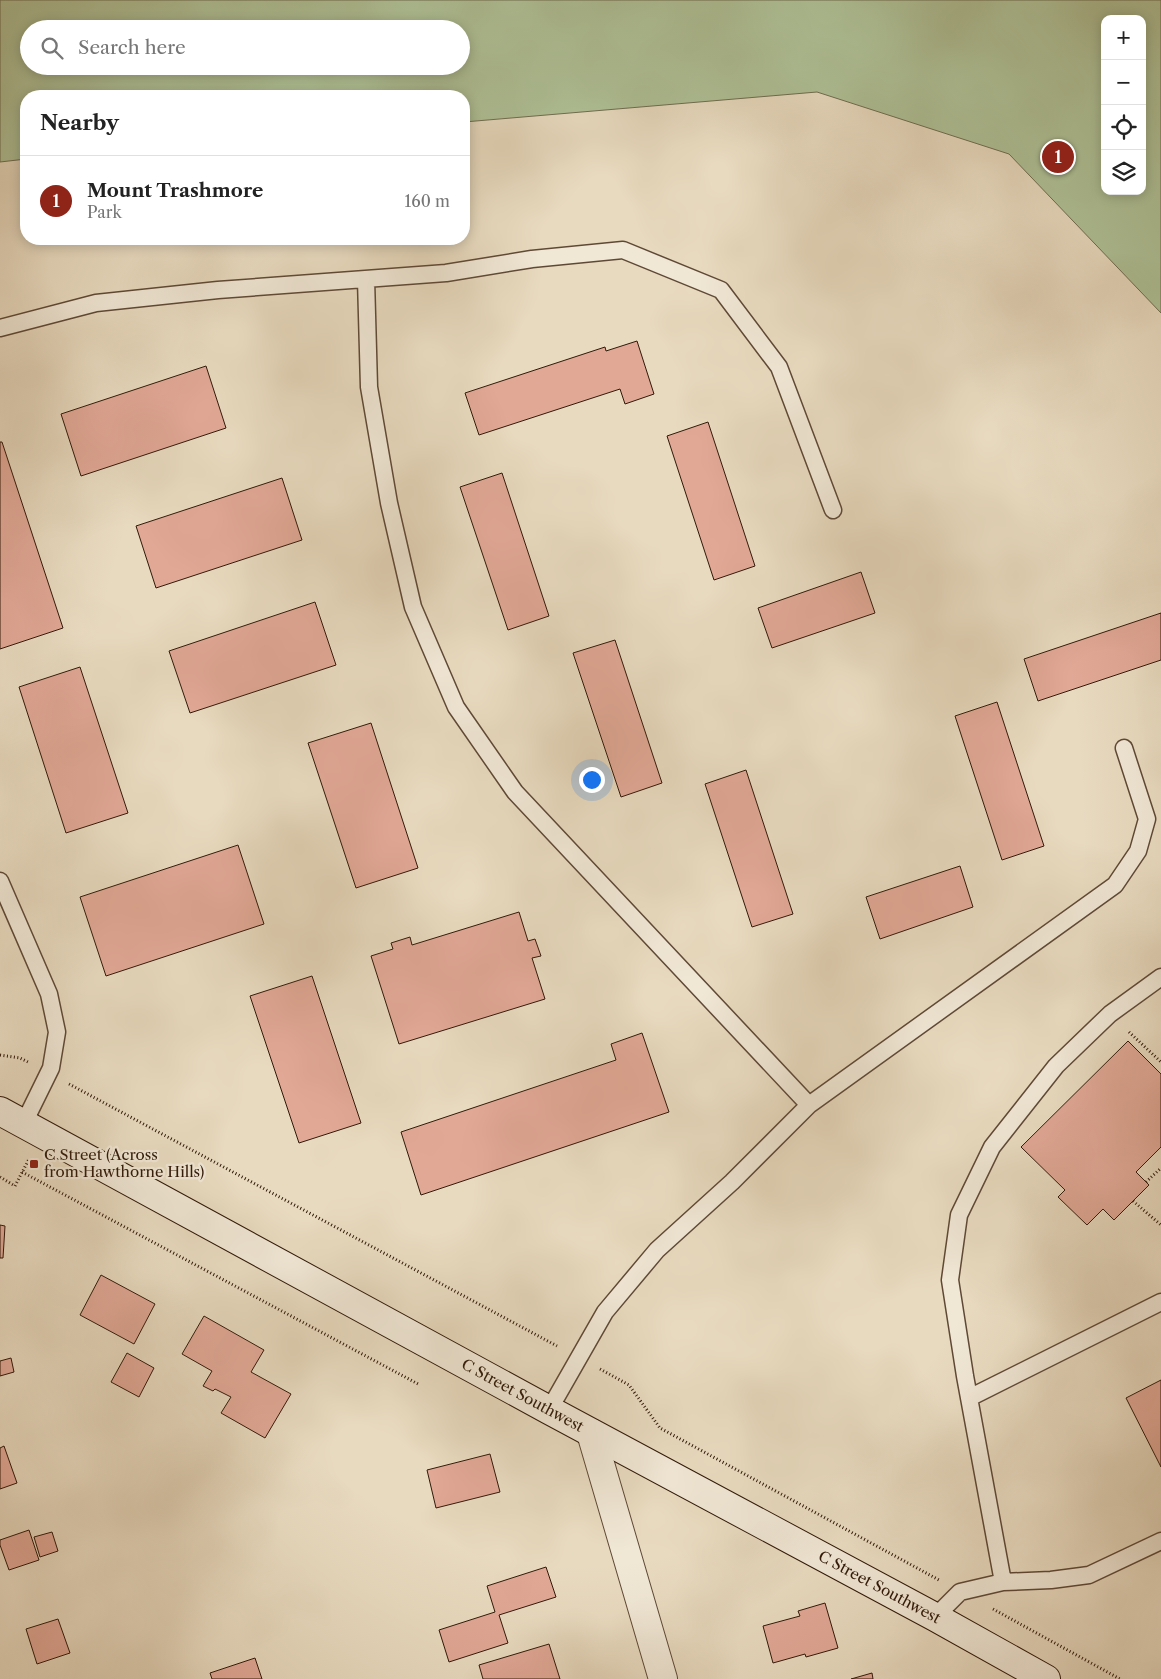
<!DOCTYPE html>
<html lang="en">
<head>
<meta charset="utf-8">
<style>
	body { margin:0; font-family:"Libre Caslon Text",serif; background:#f6f6f6; color:#222 }
	.controls { position:absolute; right:15px; top:15px; display:grid; overflow:hidden; border-radius:10px; box-shadow:0 2px 12px #0003 }
	.controls button { width:45px; height:45px; display:grid; place-items:center; padding:0; border:0; border-bottom:1px solid #e0e0e0; background:#fff; color:#222; font:25px sans-serif }
	.you { position:absolute; left:591px; top:779px; width:18px; height:18px; margin:-12px; border:4px solid #fff; border-radius:50%; background:#1a73e8; box-shadow:0 0 0 8px #1a73e833 }
	.badge { display:grid; place-items:center; width:32px; height:32px; border-radius:50%; background:#8f2418; color:#fff; font-size:16px; font-weight:700 }
	.pin { position:absolute; translate:-50% -50%; border:2px solid #fff; box-shadow:0 1px 5px #0006 }
	.list { margin:0; padding:0; list-style:none }
	h2 { display:flex; justify-content:space-between; align-items:center; height:65px; margin:0; padding:0 20px; font-size:21px }
	h2 small { font-size:16px; font-weight:400; color:#767676 }
	.list li { display:grid; grid-template-columns:32px 1fr auto; gap:15px; align-items:center; box-sizing:border-box; height:90px; padding:0 20px; border-top:1px solid #e0e0e0 }
	.list b { display:block; font-size:19px; white-space:nowrap }
	.list p { margin:0; font-size:16px; white-space:nowrap; color:#767676 }
	.list em { font-size:16px; font-style:normal; color:#767676 }
	.icon { flex:none; width:28px; height:28px; fill:none; stroke:currentColor; stroke-width:2; stroke-linecap:round; stroke-linejoin:round }
	.map { position:relative; flex:none; width:1161px; height:1679px; overflow:hidden }
	.search { position:absolute; background:#fff; box-shadow:0 2px 12px #0003; left:20px; top:20px; width:450px; height:55px; display:flex; align-items:center; gap:12px; box-sizing:border-box; padding:0 18px; border-radius:28px; color:#767676; font-size:19px }
	.panel { position:absolute; background:#fff; box-shadow:0 2px 12px #0003; left:20px; top:90px; width:450px; height:155px; border-radius:20px }
	.map>svg:first-child { display:block }
	.green { fill:#afc197; stroke:#706d50; fill-rule:evenodd }
	.building { fill:#e1a896; stroke:#311909 }
	.lines { fill:none; stroke-linecap:round; stroke-linejoin:round }
	.lane-casing { stroke:#5f4936; stroke-width:19 }
	.street-casing { stroke:#5f4936; stroke-width:30 }
	.secondary-casing { stroke:#311909; stroke-width:30 }
	.path { stroke:#311909; stroke-width:3; stroke-dasharray:1 2.5; stroke-linecap:butt }
	.lane { stroke:#f0e7d5; stroke-width:16 }
	.street { stroke:#f0e7d5; stroke-width:28 }
	.secondary { stroke:#f0e7d5; stroke-width:28 }
	.poi-dot { fill:#8f2418; stroke:#f0e7d5; stroke-width:2 }
	.labels { text-anchor:middle; stroke-width:4.5; stroke-linejoin:round; paint-order:stroke }
	.poi-label { font-size:15px; fill:#311909; stroke:#f0e7d5; text-anchor:start }
	.street-label { font-size:15px; fill:#311909; stroke:#f0e7d5 }
</style>
</head>
<body>
<div class="map">
<svg width="1161" height="1679" viewBox="0 0 1161 1679">
	<rect width="100%" height="100%" fill="#e8dabf"/>
	<filter id="stains"><feTurbulence type="fractalNoise" baseFrequency=".004" numOctaves="4"/><feColorMatrix values="0 0 0 0 .2 0 0 0 0 .09 0 0 0 0 .02 0 0 0 .5 -.17"/></filter>
	<radialGradient id="worn" r=".72"><stop offset=".6" stop-color="#630" stop-opacity="0"/><stop offset="1" stop-color="#630" stop-opacity=".3"/></radialGradient>
	<path class="green" d="M0,0H1161V313L1009,154L817,92L464,122V96H26V159L0,162ZM1105,19H1142V191H1105ZM29,29H461V66H29Z"/>
	<path class="building" d="M637,341L654,394L625,404L620,389L479,435L465,393L605,347L606,351Z
		M206,366L226,428L81,476L61,414Z
		M708,422L755,566L714,580L667,436Z
		M0,442H2L63,628L0,649Z
		M502,473L549,616L508,630L460,487Z
		M282,478L302,540L156,588L136,526Z
		M861,572L875,613L772,648L758,608Z
		M315,602L336,665L190,713L169,651Z
		M1161,613V660L1038,701L1024,659Z
		M615,640L662,783L621,797L573,653Z
		M80,667L128,813L66,833L19,687Z
		M997,702L1044,846L1002,860L955,716Z
		M371,723L418,868L356,888L308,743Z
		M746,770L793,914L752,927L705,784Z
		M238,845L264,924L106,976L80,897Z
		M960,866L973,907L880,939L866,897Z
		M519,912L528,941L535,939L541,956L532,958L545,999L399,1044L371,956L393,949L391,943L410,937L412,945Z
		M312,976L361,1123L299,1143L250,996Z
		M642,1033L669,1112L421,1195L401,1132L616,1060L611,1044Z
		M1128,1041L1161,1074V1147L1136,1172L1149,1185L1114,1220L1103,1209L1087,1225L1058,1197L1065,1190L1021,1147Z
		M0,1225L5,1226L3,1258H0Z
		M101,1275L155,1304L134,1344L80,1315Z
		M204,1316L264,1350L251,1372L291,1394L265,1438L221,1413L231,1397L215,1389L213,1391L203,1386L212,1371L182,1354Z
		M127,1353L154,1368L139,1397L111,1382Z
		M11,1358L14,1372L0,1376V1361Z
		M1161,1380V1467L1126,1398Z
		M4,1446L17,1483L0,1489V1448Z
		M490,1454L500,1492L436,1508L427,1470Z
		M29,1530L39,1560L9,1570L0,1545V1540Z
		M52,1532L58,1551L40,1557L34,1537Z
		M546,1567L556,1597L499,1615L508,1643L449,1662L439,1630L495,1612L487,1586Z
		M825,1603L838,1648L806,1657L805,1654L773,1663L763,1626L800,1616L798,1611Z
		M58,1619L70,1653L37,1664L26,1629Z
		M549,1644L560,1679H483L479,1665Z
		M255,1658L262,1679H212L210,1673Z
		M872,1673L873,1679H851Z"/>
	<g class="lines">
		<g class="lane-casing">
			<path id="lane" d="M366,279L369,387L389,503L413,607L456,707L515,792L809,1105
				M0,328L96,303L218,290L446,273L532,259L623,250L721,290L779,367L833,510
				M0,881L49,994L57,1032L51,1068L24,1123
				M969,1398L1161,1302
				M549,1410L605,1312L657,1250L732,1182L809,1105L1115,885L1138,851L1147,819L1124,748
				M1003,1582L1051,1580L1089,1575L1161,1541
				M935,1617L960,1592L1003,1582L965,1376L950,1280L959,1215L992,1147L1056,1066L1110,1014L1161,977"/>
		</g>
		<g class="street-casing">
			<path id="street" d="M591,1433L663,1679"/>
		</g>
		<g class="secondary-casing">
			<g id="secondary">
				<path id="s1" d="M0,1111L549,1410L935,1617L1046,1679"/>
			</g>
		</g>
		<path class="path" d="M1129,1032L1161,1062
			M0,1055L20,1058L28,1062
			M69,1084L557,1346
			M22,1172L420,1385
			M0,1177L15,1186L29,1159
			M1146,1182L1161,1168
			M1133,1201L1161,1225
			M600,1369L629,1385L660,1428L939,1580
			M993,1609L1120,1679"/>
		<use href="#lane" class="lane"/>
		<use href="#street" class="street"/>
		<use href="#secondary" class="secondary"/>
	</g>
	<rect class="poi-dot" x="29" y="1159" width="10" height="10" rx="2.5"/>
	<g class="labels">
		<g class="poi-label">
			<text x="44" y="1160">C Street (Across<tspan x="44" dy="17">from Hawthorne Hills)</tspan></text>
		</g>
		<g class="street-label">
			<text dy="5" stroke="none"><textPath href="#s1" startOffset="595">C Street Southwest</textPath></text>
			<text dy="5" stroke="none"><textPath href="#s1" startOffset="1000">C Street Southwest</textPath></text>
		</g>
	</g>
	<rect width="100%" height="100%" filter="url(#stains)"/>
	<rect width="100%" height="100%" fill="url(#worn)"/>
</svg>
<div class="controls">
<button>+</button>
<button>−</button>
<button><svg class="icon" aria-label="locate" viewBox="0 0 24 24"><circle cx="12" cy="12" r="6"/><path d="M12 2v4M12 18v4M2 12h4M18 12h4"/></svg></button>
<button><svg class="icon" aria-label="layers" viewBox="0 0 24 24"><path d="M12 4l9 5-9 5-9-5zM3 14l9 5 9-5"/></svg></button>
</div>
<div class="you"></div>
<div class="pin badge" style="left:1058px;top:157px">1</div>
<div class="search"><svg class="icon" aria-label="search" viewBox="0 0 24 24"><circle cx="10" cy="10" r="6"/><path d="M15 15l6 6"/></svg>Search here</div>
<section class="panel">
<h2>Nearby<small></small></h2>
<ul class="list">
<li><span class="badge">1</span><div><b>Mount Trashmore</b><p>Park</p></div><em>160 m</em></li>
</ul>
</section>
</div>
</body>
</html>
